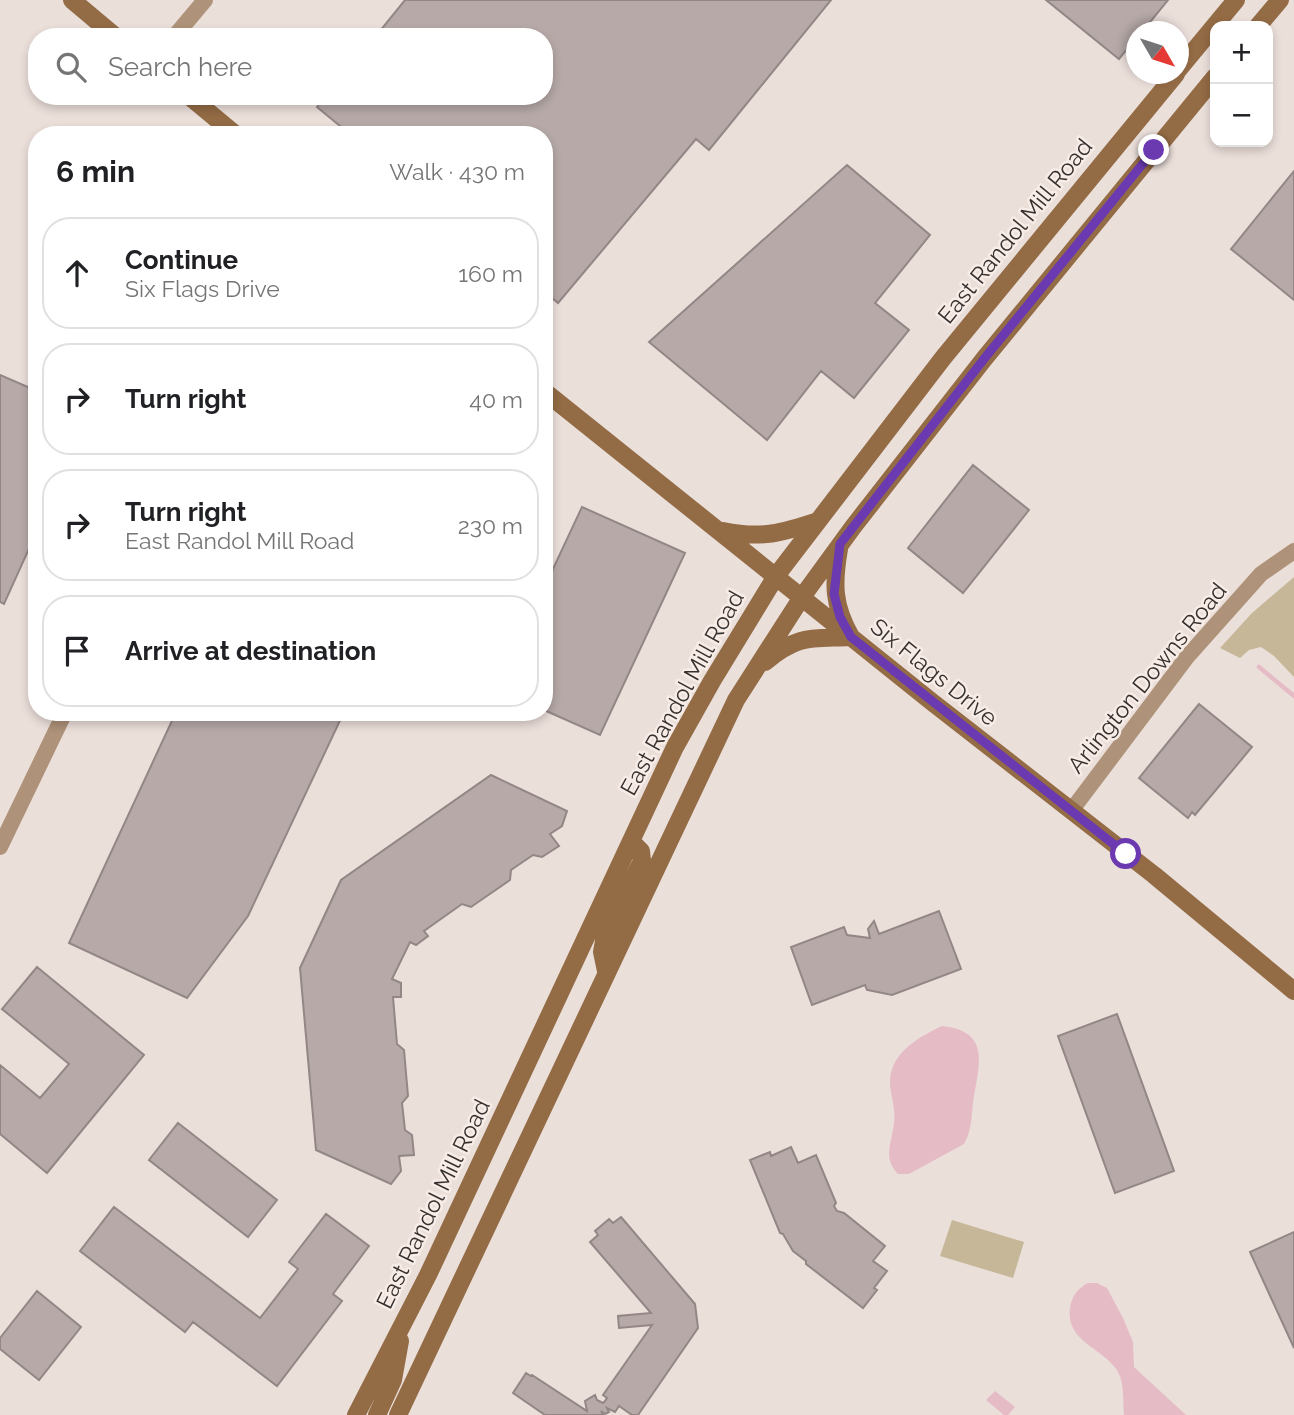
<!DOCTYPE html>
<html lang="en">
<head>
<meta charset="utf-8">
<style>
	body { margin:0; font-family:Raleway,sans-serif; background:#f2f2f2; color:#202124 }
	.controls { position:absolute; right:21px; top:21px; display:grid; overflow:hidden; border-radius:14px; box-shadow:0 4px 10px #0003 }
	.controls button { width:63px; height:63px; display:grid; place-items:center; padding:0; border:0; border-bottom:2px solid #e0e0e0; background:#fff; color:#202124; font:35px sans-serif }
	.compass { position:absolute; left:1126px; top:21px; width:63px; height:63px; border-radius:50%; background:#fff; box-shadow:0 4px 10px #0003; rotate:129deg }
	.stop { position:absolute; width:21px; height:21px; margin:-16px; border:5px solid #6b39b0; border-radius:50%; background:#fff }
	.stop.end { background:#6b39b0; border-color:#fff; box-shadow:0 2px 7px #0008 }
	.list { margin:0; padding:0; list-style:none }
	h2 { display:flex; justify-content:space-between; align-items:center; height:91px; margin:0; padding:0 28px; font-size:30px }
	h2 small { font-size:23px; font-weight:400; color:#757577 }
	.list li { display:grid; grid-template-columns:46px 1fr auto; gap:21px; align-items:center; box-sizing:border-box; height:112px; margin:0 14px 14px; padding:0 14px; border:2px solid #e0e0e0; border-radius:28px }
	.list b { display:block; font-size:26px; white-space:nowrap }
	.list p { margin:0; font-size:23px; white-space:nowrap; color:#757577 }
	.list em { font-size:23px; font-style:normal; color:#757577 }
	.icon { flex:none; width:38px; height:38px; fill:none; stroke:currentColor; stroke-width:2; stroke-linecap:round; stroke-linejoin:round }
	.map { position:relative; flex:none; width:1294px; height:1415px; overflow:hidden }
	.search { position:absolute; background:#fff; box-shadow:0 4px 10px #0003; left:28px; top:28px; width:525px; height:77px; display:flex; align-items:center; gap:18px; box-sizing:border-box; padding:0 24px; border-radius:28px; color:#757577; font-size:26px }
	.panel { position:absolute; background:#fff; box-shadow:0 4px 10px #0003; left:28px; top:126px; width:525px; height:595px; border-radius:28px }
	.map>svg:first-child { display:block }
	.green { fill:#c6b799 }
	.water { fill:#e5bcc6 }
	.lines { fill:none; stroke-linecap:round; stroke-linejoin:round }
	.stream { stroke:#e5bcc6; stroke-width:4.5 }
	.building { fill:#b6a9a8; stroke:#938786; stroke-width:2 }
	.street { stroke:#ae9279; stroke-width:16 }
	.secondary { stroke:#936b45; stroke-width:18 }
	.route { stroke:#6b39b0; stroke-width:9 }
	.labels { text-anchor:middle; stroke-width:5; stroke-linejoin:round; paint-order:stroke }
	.street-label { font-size:23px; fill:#36312f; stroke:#f8ece7 }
</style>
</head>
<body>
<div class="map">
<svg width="1294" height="1415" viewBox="0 0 1294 1415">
	<rect width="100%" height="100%" fill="#ebdfda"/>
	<path class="green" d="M1294,577V677L1274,656L1261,647L1249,650L1240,658L1220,648L1252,613Z
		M952,1220L1024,1242L1013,1278L940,1256Z"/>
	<path class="water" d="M942,1026C989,1031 980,1061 974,1096C971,1112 973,1129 964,1144L909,1174H898C882,1158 892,1142 894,1123C896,1110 891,1097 890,1084C889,1053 919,1037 942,1026Z
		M1088,1283H1097L1107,1288L1123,1318L1133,1342L1134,1367L1186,1415H1124C1123,1404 1124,1387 1120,1376C1108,1347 1061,1344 1071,1303C1074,1293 1080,1287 1088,1283Z
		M995,1391L1015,1407L1008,1415H1004L986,1400Z"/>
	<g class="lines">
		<path class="stream" d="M1259,667L1294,696"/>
	</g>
	<path class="building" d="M405,0H831L709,150L696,139L558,303L544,291V135H351L317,107L325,96H544V37H375Z
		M1046,0H1168L1142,32H1136V38L1119,59Z
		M847,165L930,235L875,303L909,330L854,398L821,371L767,440L649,342Z
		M1294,171V300L1231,249Z
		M0,375L37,391V531L4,604L0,602Z
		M973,465L1029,510L963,593L908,548Z
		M582,507L685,553L600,735L544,710V588Z
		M1199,704L1252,747L1195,815L1192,812L1188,818L1139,778Z
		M176,712H344L248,916L187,998L69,943Z
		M491,775L567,811L562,826L550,834L559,846L542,857L533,855L511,870L510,880L471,907L462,904L424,931L428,936L416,945L410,942L392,979L401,983V997H393L397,1044L404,1050L408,1096L402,1103L405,1130L412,1135L414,1155L399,1156L401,1171L391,1184L316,1150L300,968L341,880Z
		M939,911L961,969L892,995L867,990L865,985L812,1005L791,947L844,927L847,935L870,938L868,929L874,921L879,934Z
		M37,967L144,1055L47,1173L0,1134V1065L40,1098L69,1064L2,1009Z
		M1117,1014L1174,1171L1115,1193L1058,1036Z
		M178,1123L277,1200L248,1237L149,1160Z
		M791,1147L798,1163L816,1155L836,1203L834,1206L837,1211L844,1213L885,1246L873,1261L887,1271L874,1288L877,1290L863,1308L806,1264V1261L793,1251L783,1234L780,1233L750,1160L770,1152L771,1156Z
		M114,1207L260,1318L298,1269L289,1262L326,1214L369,1246L333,1294L342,1301L277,1386L193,1322L185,1332L80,1251Z
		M621,1217L695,1304L698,1328L638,1415H632L619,1406L615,1412L607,1408L609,1412L605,1414L601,1411L603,1415H545L513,1393L526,1373L531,1376L532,1375L587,1411L585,1401L595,1395L597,1400L603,1403L605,1401L607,1398L603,1395L652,1325L619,1328L618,1316L651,1313L590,1242L598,1235L595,1231L609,1219L613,1223Z
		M1294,1232V1348L1250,1252Z
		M37,1291L81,1327L39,1380L0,1349V1338Z"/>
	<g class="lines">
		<path class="street" d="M174,37L205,0
			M1071,811L1187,657L1261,574L1294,551
			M0,847L65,712"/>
		<path class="secondary" d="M72,0L116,37
			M1258,26L1280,0
			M1178,70L1236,0
			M189,96L236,135
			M544,391L932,702L1154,875L1294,991
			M723,531C762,539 782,533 818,521
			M765,662C799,634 810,639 851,637C833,605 833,584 839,549
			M606,971L602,952L605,935L642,861L641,851L631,841
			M356,1415L428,1275L675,747L712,681L776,576L943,358L1176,74
			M377,1415L393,1380L400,1341
			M398,1415L736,700L802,597L853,527L984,359L1215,77"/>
	</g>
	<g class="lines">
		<path class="route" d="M1126,854L851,637L840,617L834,594L840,544L984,359L1154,150"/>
	</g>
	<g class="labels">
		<g class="street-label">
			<text transform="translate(1015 231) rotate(-51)" y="8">East Randol Mill Road</text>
			<text transform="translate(934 672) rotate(39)" y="8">Six Flags Drive</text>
			<text transform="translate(1147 678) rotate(-51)" y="8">Arlington Downs Road</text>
			<text transform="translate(682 693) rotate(-61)" y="8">East Randol Mill Road</text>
			<text transform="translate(433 1204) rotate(-64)" y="8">East Randol Mill Road</text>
		</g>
	</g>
</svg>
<div class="controls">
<button>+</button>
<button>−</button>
</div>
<svg class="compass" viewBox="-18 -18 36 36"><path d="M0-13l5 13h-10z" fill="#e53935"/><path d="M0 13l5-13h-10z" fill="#757577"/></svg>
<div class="stop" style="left:1126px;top:854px"></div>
<div class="stop end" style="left:1154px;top:150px"></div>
<div class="search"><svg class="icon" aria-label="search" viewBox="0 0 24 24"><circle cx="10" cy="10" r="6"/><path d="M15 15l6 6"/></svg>Search here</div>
<section class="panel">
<h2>6 min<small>Walk · 430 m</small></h2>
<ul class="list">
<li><svg class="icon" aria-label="ahead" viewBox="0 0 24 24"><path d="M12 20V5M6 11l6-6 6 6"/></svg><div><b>Continue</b><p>Six Flags Drive</p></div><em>160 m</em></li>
<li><svg class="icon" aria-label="right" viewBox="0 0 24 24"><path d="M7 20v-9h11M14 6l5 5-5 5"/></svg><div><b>Turn right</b></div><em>40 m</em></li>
<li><svg class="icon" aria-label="right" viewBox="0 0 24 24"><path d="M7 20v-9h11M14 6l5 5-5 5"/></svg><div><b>Turn right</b><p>East Randol Mill Road</p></div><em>230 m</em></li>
<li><svg class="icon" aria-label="arrive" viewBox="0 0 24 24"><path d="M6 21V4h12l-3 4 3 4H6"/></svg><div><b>Arrive at destination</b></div></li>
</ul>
</section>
</div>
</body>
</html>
